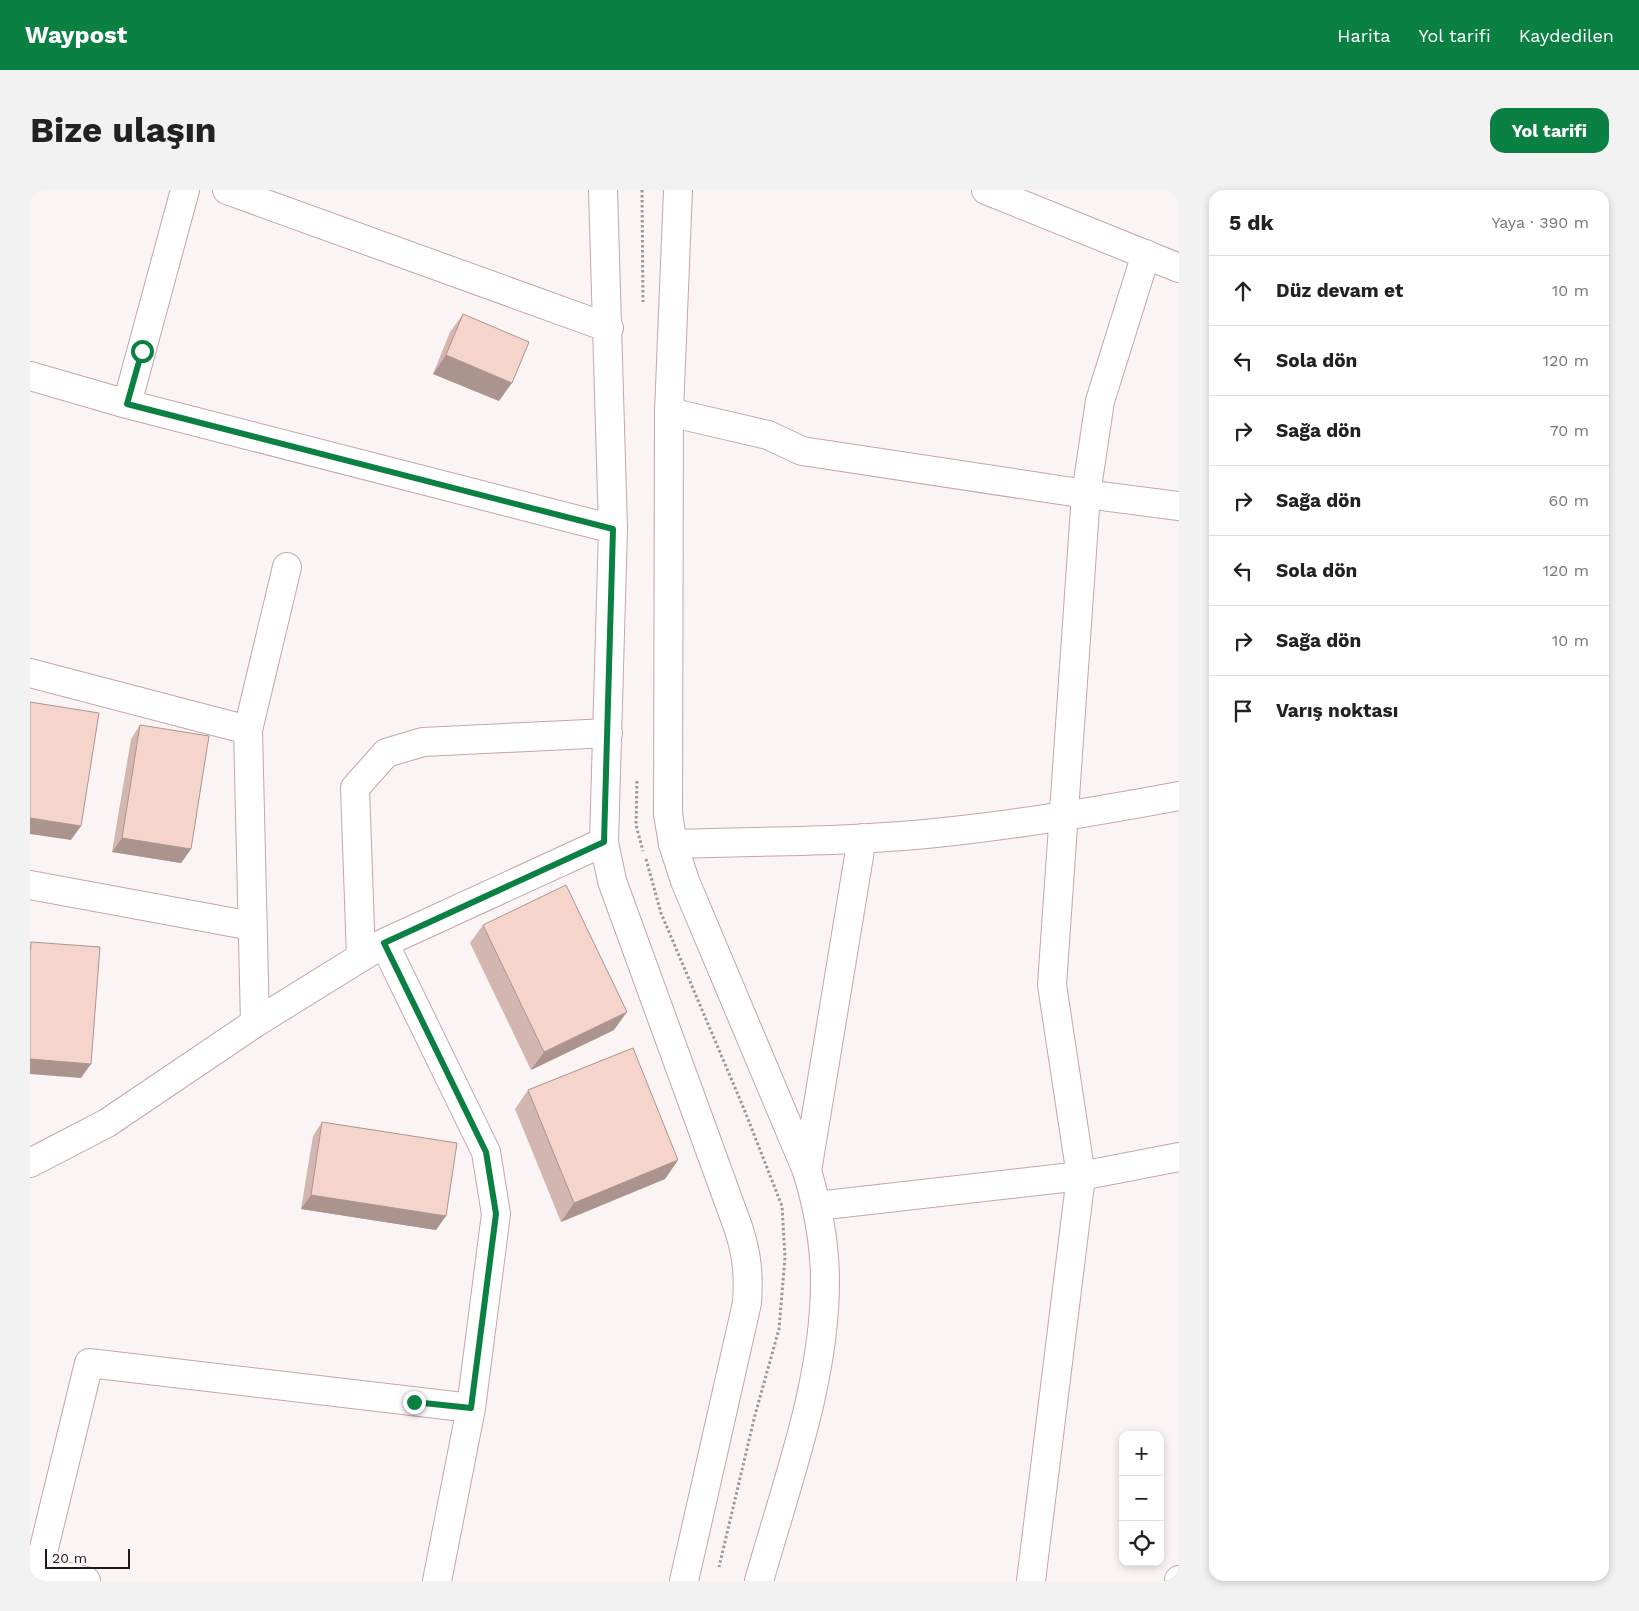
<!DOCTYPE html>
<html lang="tr">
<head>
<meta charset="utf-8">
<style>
	body { margin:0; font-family:"Work Sans",sans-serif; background:#f2f2f2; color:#222 }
	.controls { position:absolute; right:15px; bottom:15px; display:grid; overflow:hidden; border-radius:10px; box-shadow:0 2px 8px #0003 }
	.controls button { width:45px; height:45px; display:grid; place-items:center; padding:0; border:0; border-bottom:1px solid #e0e0e0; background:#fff; color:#222; font:25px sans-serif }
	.scale { position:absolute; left:15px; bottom:12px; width:85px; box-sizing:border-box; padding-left:5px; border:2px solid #23171a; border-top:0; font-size:14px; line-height:18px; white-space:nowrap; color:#23171a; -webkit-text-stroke:4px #fbf4f5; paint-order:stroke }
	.stop { position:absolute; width:15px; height:15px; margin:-11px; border:4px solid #0b8043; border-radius:50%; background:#fff }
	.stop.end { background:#0b8043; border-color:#fff; box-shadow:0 1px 5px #0008 }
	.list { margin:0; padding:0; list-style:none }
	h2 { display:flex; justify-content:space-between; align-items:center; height:65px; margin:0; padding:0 20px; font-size:21px }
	h2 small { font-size:16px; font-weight:400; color:#767676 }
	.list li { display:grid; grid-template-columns:32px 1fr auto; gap:15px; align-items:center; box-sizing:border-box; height:70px; padding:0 20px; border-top:1px solid #e0e0e0 }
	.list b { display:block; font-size:19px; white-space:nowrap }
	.list em { font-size:16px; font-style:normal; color:#767676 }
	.icon { flex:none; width:28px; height:28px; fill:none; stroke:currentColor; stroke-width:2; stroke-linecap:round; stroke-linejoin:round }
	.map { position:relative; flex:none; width:1149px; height:1391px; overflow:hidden; border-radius:15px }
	header { display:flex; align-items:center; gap:30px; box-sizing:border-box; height:70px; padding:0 25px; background:#0b8043; color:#fff }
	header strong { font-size:24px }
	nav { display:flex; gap:28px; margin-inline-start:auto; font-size:18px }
	.intro { display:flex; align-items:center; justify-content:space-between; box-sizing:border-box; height:120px; padding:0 30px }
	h1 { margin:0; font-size:35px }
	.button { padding:12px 22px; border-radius:15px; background:#0b8043; color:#fff; font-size:18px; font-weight:700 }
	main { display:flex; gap:30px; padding:0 30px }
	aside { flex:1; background:#fff; border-radius:15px; box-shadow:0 2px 8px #0003 }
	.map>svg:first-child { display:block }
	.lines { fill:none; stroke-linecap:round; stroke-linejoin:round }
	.minor-casing { stroke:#c5a5ad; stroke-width:30 }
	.major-casing { stroke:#c5a5ad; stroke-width:30 }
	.path { stroke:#9f9698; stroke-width:3; stroke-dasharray:2.5 2.5; stroke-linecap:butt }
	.minor { stroke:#fff; stroke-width:28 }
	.major { stroke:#fff; stroke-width:28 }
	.wall { fill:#d3b6af }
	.shaded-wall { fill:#ac948e }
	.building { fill:#f5d4cb; stroke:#ac948e }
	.route { stroke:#0b8043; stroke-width:6 }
</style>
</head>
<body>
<header>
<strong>Waypost</strong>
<nav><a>Harita</a><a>Yol tarifi</a><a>Kaydedilen</a></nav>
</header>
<div class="intro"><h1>Bize ulaşın</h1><a class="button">Yol tarifi</a></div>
<main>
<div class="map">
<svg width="1149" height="1391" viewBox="0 0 1149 1391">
	<rect width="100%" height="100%" fill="#fbf4f5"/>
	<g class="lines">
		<g class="minor-casing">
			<path id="minor" d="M197,0L579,138
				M956,0L1149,78
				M0,186L97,214L583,339
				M97,214L155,0
				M639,222L738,245L772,261L1056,304L1149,316
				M0,483L218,540
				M643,654C737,651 831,652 924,641C999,633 1074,620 1149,606
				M0,695L222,736
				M354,753L456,962L466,1024L441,1218L407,1391
				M331,767L325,598L356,563L393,552L578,543
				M225,833L218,540L257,377
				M0,973L77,933L225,833L354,753L574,652
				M777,981L832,648
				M787,1016L1051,986L1149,967
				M6,1391L59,1173L441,1218
				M1001,1391L1051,986L1022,795L1056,304L1070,211L1116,64
				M1149,1391V1390"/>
		</g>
		<g class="major-casing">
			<path id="major" d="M573,0L583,339L574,652L582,691L708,1037C717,1064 719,1084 717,1113L654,1391
				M648,0L639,222L638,624L643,654L655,691L777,981C788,1017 795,1054 795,1092C795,1192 756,1295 729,1391
				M0,1378L56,1391"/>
		</g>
		<path class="path" d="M612,0L613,112
			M607,591L606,635L613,661
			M616,669L631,723L714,919L752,1016L755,1067L749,1139L725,1225L689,1377"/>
		<use href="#minor" class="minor"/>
		<use href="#major" class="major"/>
	</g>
	<path class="wall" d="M433,124L469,211L403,184L420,142Z
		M110,535L161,659L151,673L82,662L101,549Z
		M453,735L584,840L501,880L440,753Z
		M498,900L648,970L635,989L531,1032L485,919Z
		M292,932L406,1040L271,1019L283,946Z"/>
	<path class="shaded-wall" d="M416,165L482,193L469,211L403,184Z
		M0,628L51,636L41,650L0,644Z
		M92,648L161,659L151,673L82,662Z
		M597,822L584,840L501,880L514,862Z
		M0,869L61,874L51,888L0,884Z
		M648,970L635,989L531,1032L544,1013Z
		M281,1005L416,1026L406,1040L271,1019Z"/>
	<path class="building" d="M433,124L499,152L482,193L416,165Z
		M0,512L69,523L51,636L0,628Z
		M110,535L179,546L161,659L92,648Z
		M536,695L597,822L514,862L453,735Z
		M1,752L70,757L61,874L0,869V764Z
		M603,858L648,970L544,1013L498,900Z
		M292,932L427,953L416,1026L281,1005Z"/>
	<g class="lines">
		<path class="route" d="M112,161L97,214L583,339L574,652L354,753L456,962L466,1024L441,1218L384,1212"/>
	</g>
</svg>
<div class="controls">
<button>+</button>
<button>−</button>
<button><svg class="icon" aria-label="locate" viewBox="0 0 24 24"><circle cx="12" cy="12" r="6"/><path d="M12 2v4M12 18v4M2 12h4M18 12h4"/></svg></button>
</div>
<div class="scale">20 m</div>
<div class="stop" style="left:112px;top:161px"></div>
<div class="stop end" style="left:384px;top:1212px"></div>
</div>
<aside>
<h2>5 dk<small>Yaya · 390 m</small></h2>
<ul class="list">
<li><svg class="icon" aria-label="ahead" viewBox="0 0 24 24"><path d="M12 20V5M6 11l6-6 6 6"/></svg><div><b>Düz devam et</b></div><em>10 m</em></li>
<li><svg class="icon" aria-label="left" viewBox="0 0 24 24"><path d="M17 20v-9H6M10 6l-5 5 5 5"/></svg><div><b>Sola dön</b></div><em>120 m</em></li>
<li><svg class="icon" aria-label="right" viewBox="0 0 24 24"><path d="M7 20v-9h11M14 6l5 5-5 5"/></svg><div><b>Sağa dön</b></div><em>70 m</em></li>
<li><svg class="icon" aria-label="right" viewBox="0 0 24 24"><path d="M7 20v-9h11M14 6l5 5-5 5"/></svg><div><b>Sağa dön</b></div><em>60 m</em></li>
<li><svg class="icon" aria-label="left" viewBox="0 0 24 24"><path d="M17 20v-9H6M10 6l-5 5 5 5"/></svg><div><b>Sola dön</b></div><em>120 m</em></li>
<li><svg class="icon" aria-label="right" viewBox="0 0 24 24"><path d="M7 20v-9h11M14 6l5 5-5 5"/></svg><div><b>Sağa dön</b></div><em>10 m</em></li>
<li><svg class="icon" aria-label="arrive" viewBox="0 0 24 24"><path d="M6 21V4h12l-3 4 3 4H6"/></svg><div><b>Varış noktası</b></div></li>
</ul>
</aside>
</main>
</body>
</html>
